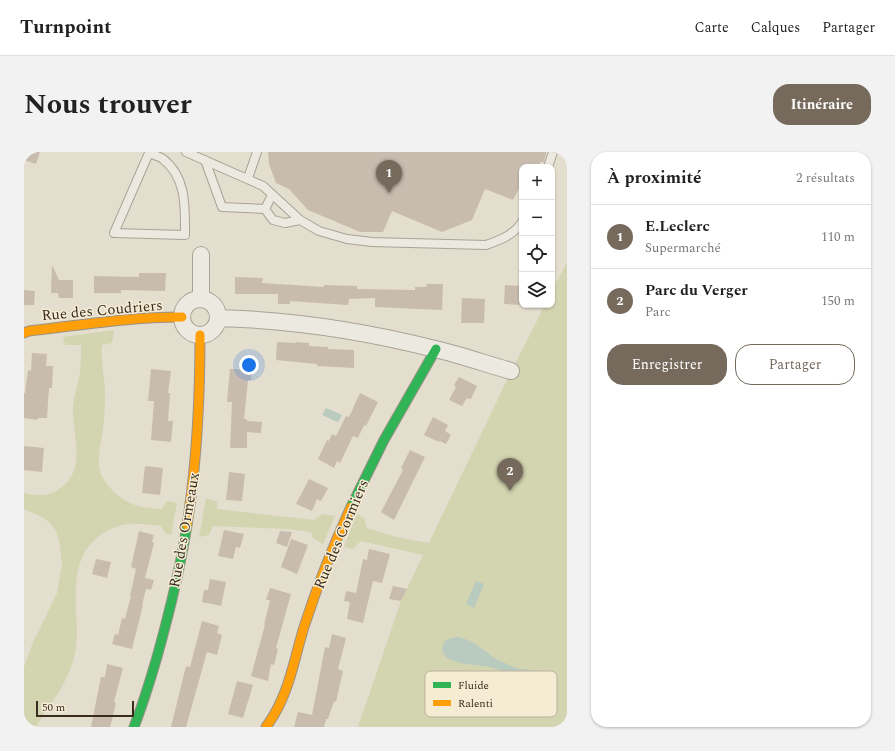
<!DOCTYPE html>
<html lang="fr">
<head>
<meta charset="utf-8">
<style>
	body { margin:0; font-family:Spectral,serif; background:#f2f2f2; color:#222 }
	.controls { position:absolute; right:12px; top:12px; display:grid; overflow:hidden; border-radius:8px; box-shadow:0 1px 3px #0004 }
	.controls button { width:36px; height:36px; display:grid; place-items:center; padding:0; border:0; border-bottom:1px solid #e0e0e0; background:#fff; color:#222; font:20px sans-serif }
	.scale { position:absolute; left:12px; bottom:10px; width:98px; box-sizing:border-box; padding-left:4px; border:2px solid #392c1f; border-top:0; font-size:11px; line-height:14px; white-space:nowrap; color:#392c1f; -webkit-text-stroke:3px #f5ecd4; paint-order:stroke }
	.you { position:absolute; left:225px; top:213px; width:14px; height:14px; margin:-10px; border:3px solid #fff; border-radius:50%; background:#1a73e8; box-shadow:0 0 0 6px #1a73e833 }
	.badge { display:grid; place-items:center; width:26px; height:26px; border-radius:50%; background:#756a5c; color:#fff; font-size:13px; font-weight:700 }
	.pin { position:absolute; translate:-50% -33px; filter:drop-shadow(0 1px 2px #0008) }
	.pin::after { content:''; position:absolute; top:21px; width:14px; height:12px; background:inherit; clip-path:polygon(0 0,100% 0,50% 100%) }
	.list { margin:0; padding:0; list-style:none }
	h2 { display:flex; justify-content:space-between; align-items:center; height:52px; margin:0; padding:0 16px; font-size:17px }
	h2 small { font-size:13px; font-weight:400; color:#767676 }
	.list li { display:grid; grid-template-columns:26px 1fr auto; gap:12px; align-items:center; box-sizing:border-box; height:64px; padding:0 16px; border-top:1px solid #e0e0e0 }
	.list b { display:block; font-size:15px; white-space:nowrap }
	.list p { margin:0; font-size:13px; white-space:nowrap; color:#767676 }
	.list em { font-size:13px; font-style:normal; color:#767676 }
	.actions { display:flex; gap:8px; padding:12px 16px }
	.actions a { flex:1; padding:9px 0; border:1px solid #756a5c; border-radius:16px; text-align:center; font-size:14px; color:#756a5c }
	.actions .main { background:#756a5c; color:#fff }
	.icon { flex:none; width:22px; height:22px; fill:none; stroke:currentColor; stroke-width:2; stroke-linecap:round; stroke-linejoin:round }
	.map { position:relative; flex:none; width:543px; height:575px; overflow:hidden; border-radius:16px }
	header { display:flex; align-items:center; gap:24px; box-sizing:border-box; height:56px; padding:0 20px; background:#fff; border-bottom:1px solid #e0e0e0 }
	header strong { font-size:19px }
	nav { display:flex; gap:22px; margin-inline-start:auto; font-size:14px }
	.intro { display:flex; align-items:center; justify-content:space-between; box-sizing:border-box; height:96px; padding:0 24px }
	h1 { margin:0; font-size:28px }
	.button { padding:10px 18px; border-radius:16px; background:#756a5c; color:#fff; font-size:14px; font-weight:700 }
	main { display:flex; gap:24px; padding:0 24px }
	aside { flex:1; background:#fff; border-radius:16px; box-shadow:0 1px 3px #0004 }
	.map>svg:first-child { display:block }
	.green { fill:#d3d4b0 }
	.water { fill:#b9cabf }
	.building { fill:#c8bcaf }
	.lines { fill:none; stroke-linecap:round; stroke-linejoin:round }
	.lane-casing { stroke:#a9a397; stroke-width:10 }
	.street-casing { stroke:#a9a397; stroke-width:18 }
	.fast-casing { stroke:#999286; stroke-width:11 }
	.slow-casing { stroke:#999286; stroke-width:11 }
	.lane { stroke:#ece9e0; stroke-width:8 }
	.street { stroke:#ece9e0; stroke-width:16 }
	.fast { stroke:#30b455; stroke-width:9 }
	.slow { stroke:#ff9f0a; stroke-width:9 }
	.labels { text-anchor:middle; stroke-width:3; stroke-linejoin:round; paint-order:stroke }
	.street-label { font-size:15px; fill:#392c1f; stroke:#f5ecd4 }
	.key { fill:#f5ecd4; stroke:#bdb29e; stroke-width:1 }
	.key-label { font-size:11px; fill:#392c1f }
</style>
</head>
<body>
<header>
<strong>Turnpoint</strong>
<nav><a>Carte</a><a>Calques</a><a>Partager</a></nav>
</header>
<div class="intro"><h1>Nous trouver</h1><a class="button">Itinéraire</a></div>
<main>
<div class="map">
<svg width="543" height="575" viewBox="0 0 543 575">
	<rect width="100%" height="100%" fill="#e4dece"/>
	<path class="green" d="M543,110V575H334L377,449L399,403L337,389L329,397L320,395L333,362L340,366L343,376L372,385L405,391L483,228L521,153H528V139Z
		M90,178L88,191L78,193C76,211 82,229 81,247C81,257 80,267 79,277C77,289 74,302 75,314C77,331 95,347 111,353C119,356 129,356 138,357L143,349L153,351L147,383L141,381L137,374C126,373 115,371 104,372C96,373 88,376 81,380C54,397 51,422 52,452C52,471 55,490 49,509C42,534 25,553 12,575H0V515L8,493L33,441L38,412L35,389L32,379L25,370L16,364L0,357V341C13,344 24,345 35,337C64,319 48,282 49,254C50,243 54,232 56,221C57,212 57,202 57,193H41L39,185Z
		M182,346L193,350V357L290,368L299,362L311,364L299,392L289,386L287,380L264,377L189,374L185,383L175,385Z"/>
	<path class="water" d="M302,256L318,263L314,270L298,263Z
		M452,429L460,432L450,456L442,452Z
		M432,485C449,486 461,501 476,509C481,511 487,514 493,516C499,518 506,517 511,519C516,521 519,526 522,530C533,542 531,548 521,559C497,562 495,547 485,529C483,525 482,521 478,519C463,511 431,515 421,504C419,502 419,499 418,496L421,488Z"/>
	<path class="building" d="M0,0H16L12,12L0,8Z
		M244,0H522V2L520,10H516V15H498V31L489,48L461,37L448,68L418,80L368,59L359,80H336L284,58L265,37L252,31L245,12Z
		M28,113L35,128H49V146H35L34,141H27Z
		M115,121H142L141,139L97,138V141H70V124L115,125Z
		M211,125L239,126L238,131L300,135V133L333,134V137L391,138V135H402L403,132H419L418,158L351,155V146L325,147L324,153L266,149V152H254V142H211Z
		M481,133L498,134V153L480,152Z
		M0,138L11,139L10,153H0Z
		M438,146L461,147L460,171H437Z
		M253,190L272,191V190L285,191V194L304,195V197L330,198V216L293,214V212L252,208Z
		M8,201L23,202L22,214H29L28,236H25L23,266H14L13,268L0,266V241H1L4,218L7,219Z
		M127,217L147,219L144,241H146L144,269H149L147,290L127,288L130,249H124Z
		M206,217L228,218L227,228H224L220,267H223V269L238,270L237,281L223,280V296H206L208,250H203Z
		M435,225L453,234L447,247L443,246L438,254L425,248L432,235L430,233Z
		M336,241L354,250L342,274L340,273L334,286L329,284L316,311L313,309L310,316L294,307L303,288L305,289L308,282L312,284L322,264L325,265Z
		M409,265L424,273L421,279L427,283L422,292L416,289L415,290L400,283Z
		M0,294L20,296L18,320L0,318Z
		M386,298L401,305L370,368L357,360L379,318L377,316Z
		M121,314L139,316L136,343L118,341Z
		M205,320L221,322L218,349L202,348Z
		M285,327L304,336L297,349L293,347L288,359L272,352Z
		M200,378L220,382L216,396L212,395L209,407L194,404Z
		M115,379L130,383L128,390L130,391L121,426L130,428L127,438L122,437L118,453H119L108,497L88,492L91,482L94,483L98,466L101,467L107,444H106L112,417L107,415Z
		M256,379L268,380L263,395L252,391Z
		M267,387L284,393L273,422L257,415Z
		M345,397L366,402L358,431L349,429L339,471L323,467L326,450L320,449L322,439L332,441L339,407L343,408Z
		M72,407L87,410L83,426L68,422Z
		M186,427L202,430L197,454L178,450L180,438H184Z
		M369,434L383,437L377,449L365,447Z
		M246,436L267,442L252,496L254,497L250,513L247,512L244,529L227,524L241,473H240L246,448H242Z
		M178,469L195,474L193,481L198,483L193,503L183,500L162,575H147L162,514L166,515Z
		M308,482L322,486L314,517L319,519L312,550L310,549L304,567H302L300,575H270L274,560L288,563L301,495L305,496Z
		M83,512L99,516L90,550L92,551L88,568L86,575H67L77,525H81Z
		M213,529L229,533L219,566L204,562Z"/>
	<g class="lines">
		<g class="lane-casing">
			<path id="lane" d="M162,0L239,34L276,68L295,79L323,87L348,90L462,93C476,88 490,83 498,70
				M125,1C129,3 135,4 139,7C163,26 161,56 161,83L90,81L125,1V0
				M181,8L198,55L241,57
				M524,15L529,0
				M224,26L233,0
				M248,43L241,57L249,68L261,71L276,68"/>
		</g>
		<g class="street-casing">
			<path id="street" d="M177,147V103
				M158 165a18 18 0 1 1 36 0a18 18 0 1 1-36 0Z
				M194,166C267,168 340,179 411,197C437,203 462,212 487,219"/>
		</g>
		<g class="fast-casing">
			<path id="fast" d="M327,355L360,288L412,197
				M110,575C119,552 126,529 133,505C145,462 156,418 163,373"/>
		</g>
		<g class="slow-casing">
			<path id="slow" d="M0,181L5,179C56,173 107,165 158,165
				M163,373C173,310 176,247 176,183
				M242,575C265,544 269,511 280,475C293,435 309,394 327,355"/>
		</g>
		<use href="#lane" class="lane"/>
		<use href="#street" class="street"/>
		<use href="#fast" class="fast"/>
		<use href="#slow" class="slow"/>
	</g>
	<g class="labels">
		<g class="street-label">
			<text transform="translate(78 158) rotate(-5)" y="5">Rue des Coudriers</text>
			<text transform="translate(160 378) rotate(-80)" y="5">Rue des Ormeaux</text>
			<text transform="translate(317 382) rotate(-67)" y="5">Rue des Cormiers</text>
		</g>
	</g>
	<rect x="401" y="519" width="132" height="46" rx="6" class="key"/>
	<rect x="409" y="530" width="18" height="6" fill="#30b455"/>
	<rect x="409" y="548" width="18" height="6" fill="#ff9f0a"/>
	<g class="key-label">
		<text x="434" y="537">Fluide</text>
		<text x="434" y="555">Ralenti</text>
	</g>
</svg>
<div class="controls">
<button>+</button>
<button>−</button>
<button><svg class="icon" aria-label="locate" viewBox="0 0 24 24"><circle cx="12" cy="12" r="6"/><path d="M12 2v4M12 18v4M2 12h4M18 12h4"/></svg></button>
<button><svg class="icon" aria-label="layers" viewBox="0 0 24 24"><path d="M12 4l9 5-9 5-9-5zM3 14l9 5 9-5"/></svg></button>
</div>
<div class="scale">50 m</div>
<div class="you"></div>
<div class="pin badge" style="left:365px;top:41px">1</div>
<div class="pin badge" style="left:486px;top:339px">2</div>
</div>
<aside>
<h2>À proximité<small>2 résultats</small></h2>
<ul class="list">
<li><span class="badge">1</span><div><b>E.Leclerc</b><p>Supermarché</p></div><em>110 m</em></li>
<li><span class="badge">2</span><div><b>Parc du Verger</b><p>Parc</p></div><em>150 m</em></li>
</ul>
<div class="actions"><a class="main">Enregistrer</a><a>Partager</a></div>
</aside>
</main>
</body>
</html>
